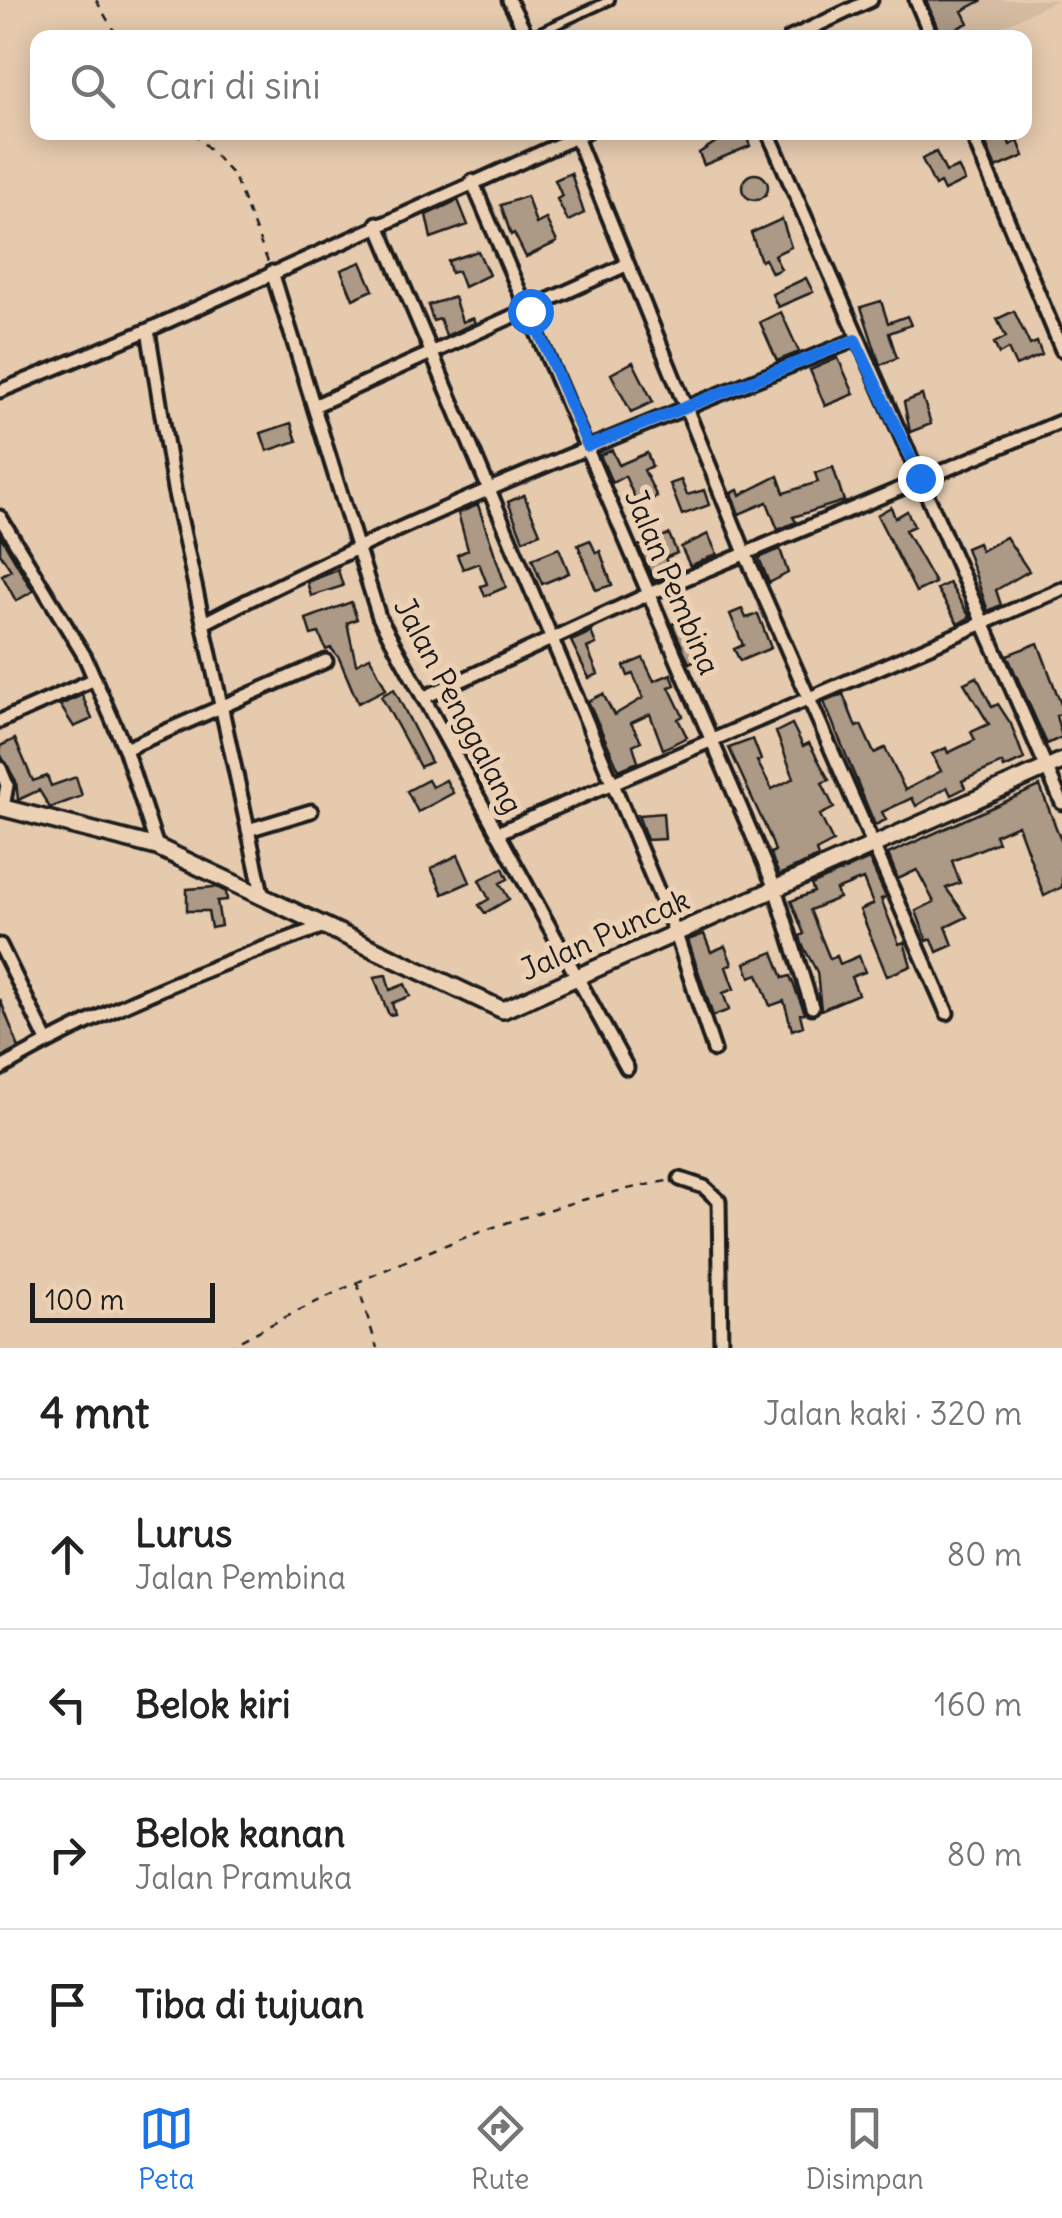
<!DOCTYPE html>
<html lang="id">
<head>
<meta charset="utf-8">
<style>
	body { margin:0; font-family:Delius,sans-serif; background:#f2f2f2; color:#222 }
	.scale { position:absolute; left:30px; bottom:25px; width:185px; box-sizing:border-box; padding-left:10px; border:5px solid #1c1c1c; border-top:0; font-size:28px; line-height:35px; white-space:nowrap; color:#1c1c1c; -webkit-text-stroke:8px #edd1b4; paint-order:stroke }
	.stop { position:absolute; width:30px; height:30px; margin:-22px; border:8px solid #1a73e8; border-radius:50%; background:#fff }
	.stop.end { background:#1a73e8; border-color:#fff; box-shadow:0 2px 10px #0008 }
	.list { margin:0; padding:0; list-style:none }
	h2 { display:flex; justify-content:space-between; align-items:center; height:130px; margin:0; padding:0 40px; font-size:42px }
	h2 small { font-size:32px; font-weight:400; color:#767676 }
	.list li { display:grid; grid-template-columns:65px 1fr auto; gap:30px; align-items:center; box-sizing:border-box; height:150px; padding:0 40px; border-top:2px solid #e0e0e0 }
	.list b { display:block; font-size:38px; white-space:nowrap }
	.list p { margin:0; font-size:32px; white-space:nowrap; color:#767676 }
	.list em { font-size:32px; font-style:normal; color:#767676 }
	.icon { flex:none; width:55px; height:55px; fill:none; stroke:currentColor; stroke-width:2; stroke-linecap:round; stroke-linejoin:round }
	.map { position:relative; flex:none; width:1062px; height:1348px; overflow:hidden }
	.search { position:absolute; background:#fff; box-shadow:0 5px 25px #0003; left:30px; right:30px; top:30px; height:110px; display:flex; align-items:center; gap:25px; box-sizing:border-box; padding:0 35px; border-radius:20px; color:#767676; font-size:38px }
	.sheet { height:730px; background:#fff }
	nav { display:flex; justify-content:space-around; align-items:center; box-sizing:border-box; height:140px; border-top:2px solid #e0e0e0; background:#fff; font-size:28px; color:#767676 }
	nav a { display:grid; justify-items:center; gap:5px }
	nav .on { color:#1a73e8 }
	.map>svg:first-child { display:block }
	.built { fill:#d4bba2 }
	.building { fill:#ac9986; stroke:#1c1c1c; stroke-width:2.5 }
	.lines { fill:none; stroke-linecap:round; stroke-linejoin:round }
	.service-casing { stroke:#1c1c1c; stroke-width:14 }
	.minor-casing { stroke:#1c1c1c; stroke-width:19 }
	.tertiary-casing { stroke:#1c1c1c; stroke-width:22 }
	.path { stroke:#1c1c1c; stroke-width:2.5; stroke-dasharray:8 8; stroke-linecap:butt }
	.service { stroke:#edd1b4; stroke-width:6 }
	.minor { stroke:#edd1b4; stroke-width:11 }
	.tertiary { stroke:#edd1b4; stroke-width:15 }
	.route { stroke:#1a73e8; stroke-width:12 }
	.labels { text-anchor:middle; stroke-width:10; stroke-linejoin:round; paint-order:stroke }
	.street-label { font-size:30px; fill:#1c1c1c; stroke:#edd1b4 }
</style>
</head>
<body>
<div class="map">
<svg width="1062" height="1348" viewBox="0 0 1062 1348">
	<rect width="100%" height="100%" fill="#e5caae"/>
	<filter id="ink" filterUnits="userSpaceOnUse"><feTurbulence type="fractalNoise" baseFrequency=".01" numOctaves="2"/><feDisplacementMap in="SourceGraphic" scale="20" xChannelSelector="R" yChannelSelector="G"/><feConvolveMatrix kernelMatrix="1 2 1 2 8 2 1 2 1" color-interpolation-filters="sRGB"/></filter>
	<g filter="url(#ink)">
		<path class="built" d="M908,0H1056L979,38L924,37Z"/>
		<path class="building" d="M926,0H983L962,11L968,23L941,36Z
			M731,132H745L750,146L704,165L699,153Z
			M995,132H1005L1010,145L1018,141L1024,156L996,168L983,137Z
			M936,152L946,172L958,167L965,181L944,191L940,183L935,186L922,159Z
			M571,173L584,213L568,221L557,199L562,196L555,180Z
			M742 187a13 13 0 1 1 26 0a13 13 0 1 1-26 0Z
			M527,196L536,224L546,219L557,242L526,257L514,233L511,235L501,205Z
			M458,200L468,225L431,238L426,215Z
			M782,219L791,247L774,255L781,269L772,273L765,259L761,261L751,233Z
			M478,251L489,275L464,287L458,271L451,273L448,261Z
			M361,262L373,290L353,299L341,270Z
			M806,278L813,292L778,307L772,294Z
			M454,297L462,322L473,318L475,323L446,336L440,319L433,321L428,305Z
			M881,301L888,323L907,316L911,325L889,333L897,358L880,365L861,307Z
			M1014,311L1030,345L1037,342L1042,355L1016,366L1008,349L999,354L994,343L1006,337L997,319Z
			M781,312L799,352L777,361L760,322Z
			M838,358L854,394L825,406L810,370Z
			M633,362L653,402L631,412L611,374Z
			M922,395L931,424L910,432L904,402Z
			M291,423L297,441L267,451L261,433Z
			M612,450L619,465L647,453L652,466L644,470L657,497L638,505L625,476L612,483L600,455Z
			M833,467L844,501L793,517L796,522L778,530L767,502L739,514L731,493L738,490L740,495L778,476L784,493L818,482L815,473Z
			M681,480L687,495L704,490L709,505L682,515L670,484Z
			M524,495L540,533L523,540L508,502Z
			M478,505L506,587L485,596L481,586L487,584L479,563L463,569L457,555L468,550L458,513Z
			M891,507L895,518L907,511L914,526L905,530L935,583L916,592L877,515Z
			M669,534L677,553L665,558L672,574L654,581L638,546Z
			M708,534L717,554L690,566L681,547Z
			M0,535L33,591L16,601L2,575L11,570L0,553Z
			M1006,537L1029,571L996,590L1001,605L988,611L966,548L978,543L981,551Z
			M590,540L596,553L600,551L612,585L596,590L578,545Z
			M559,548L569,573L542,584L532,559Z
			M780,549L788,573L769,583L759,558Z
			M338,570L343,586L311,596L307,582Z
			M949,583L970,617L958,624L937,589Z
			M351,602L357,619L347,623L356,664L370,657L386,689L358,703L339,658L331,648L326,650L319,633L311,635L306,619Z
			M742,609L746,618L758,614L771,648L740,661L734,649L743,645L730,614Z
			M688,618L702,657L689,663L672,624Z
			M591,632L596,644L587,648L598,674L589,678L571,641Z
			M1038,643L1062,707V713L1056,716L1062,737L1047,744L1007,655Z
			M643,658L654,681L671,674L675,685L669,687L683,716L678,719L687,737L663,749L650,714L631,723L641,741L633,745L638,762L619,770L588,701L603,694L614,715L643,698L633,674L628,676L624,666Z
			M977,677L992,707L998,704L1011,724L1024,759L1004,768L1002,763L962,781L965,788L951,795L947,787L916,806L912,798L882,812L886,820L875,825L824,702L843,694L856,727L861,725L874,753L885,748L905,790L941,771L932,754L946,748L948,753L975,740L971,732L989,724L964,683Z
			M394,689L431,762L420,767L381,696Z
			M82,695L92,719L74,727L60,705Z
			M792,724L803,746L809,743L829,780L822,783L834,808L820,815L833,842L816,851L818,857L779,875L770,853L775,851L770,837L729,748L753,739L761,760L757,761L772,789L794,778L776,732Z
			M15,739L33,781L47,776L51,786L76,777L82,796L50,808L39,790L18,800L16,781L0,754V746Z
			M428,780L432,787L446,780L453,793L418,812L407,791Z
			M1040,786L1062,843V887L1044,896L1018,825L995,835L998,842L952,861L960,883L946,888L967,917L946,927L953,945L937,952L932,939L927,941L916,911L934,902L917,870L898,879L888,854Z
			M663,813L665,839L647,840L638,815Z
			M458,855L470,882L443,894L431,868Z
			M869,859L886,897L881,899L899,944L904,942L911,966L887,976L860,910L873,904L863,879L836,890L839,898L810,910L830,959L837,956L840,964L859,956L865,972L851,977L858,994L821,1010L817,972L802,944L800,936L804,934L791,901L814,892L811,885Z
			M503,868L508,879L500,883L509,899L485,913L479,905L489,899L479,880Z
			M216,887L226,892L227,900L217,901L221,926L211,928L208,911H187V889Z
			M704,934L711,952L725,946L732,964L726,967L734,989L723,993L729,1010L713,1016L688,940Z
			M773,952L783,978L790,976L805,1013L800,1014L803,1026L792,1030L784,1001L770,1006L758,974L750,977L745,963Z
			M386,975L390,990L405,984L410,996L392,1003L395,1014L389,1015L374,977Z
			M0,999L19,1048L0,1058Z"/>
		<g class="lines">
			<g class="service-casing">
				<path id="service" d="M529,37L610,0"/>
			</g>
			<g class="minor-casing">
				<path id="minor" d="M509,0L528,38
					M916,0L932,38
					M790,38L871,0
					M574,132L745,553L947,1013
					M768,132L1062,803
					M971,132L1062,350
					M472,181L775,888L812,1007
					M377,223L676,934L714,1050
					M272,272L379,617L627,1068
					M148,330L174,489L263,898
					M0,391L148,330L587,132
					M316,405L626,265
					M0,517L85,657L125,749L157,847
					M206,622C416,513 636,428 855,340
					M423,698L651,593L1062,421
					M0,721L95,679
					M125,749L326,661
					M0,768L7,785L3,807
					M248,830L311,811
					M497,833L1062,589
					M0,945L47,1041
					M0,1069C102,1009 213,966 324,926
					M680,1179L704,1187L719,1201L721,1348"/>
			</g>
			<g class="tertiary-casing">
				<path id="tertiary" d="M0,807L157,847L503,1010L1062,761"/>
			</g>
			<path class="path" d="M96,0L118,38
				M193,132L234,176L268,262
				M357,1282L377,1348
				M227,1348C367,1272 510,1210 667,1181"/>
			<use href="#service" class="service"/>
			<use href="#minor" class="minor"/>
			<use href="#tertiary" class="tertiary"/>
		</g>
	</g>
	<g class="lines" filter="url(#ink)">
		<path class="route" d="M530,311L588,446L855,340L920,478"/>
	</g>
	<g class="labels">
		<g class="street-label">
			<text transform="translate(672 582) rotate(67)" y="10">Jalan Pembina</text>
			<text transform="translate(458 706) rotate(62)" y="10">Jalan Penggalang</text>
			<text transform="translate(605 935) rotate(-24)" y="10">Jalan Puncak</text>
		</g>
	</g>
</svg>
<div class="scale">100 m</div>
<div class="stop" style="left:530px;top:311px"></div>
<div class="stop end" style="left:920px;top:478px"></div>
<div class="search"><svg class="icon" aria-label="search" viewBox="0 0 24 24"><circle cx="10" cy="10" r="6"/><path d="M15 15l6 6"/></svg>Cari di sini</div>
</div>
<section class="sheet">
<h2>4 mnt<small>Jalan kaki · 320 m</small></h2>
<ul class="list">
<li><svg class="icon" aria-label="ahead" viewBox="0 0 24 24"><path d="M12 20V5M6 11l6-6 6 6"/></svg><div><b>Lurus</b><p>Jalan Pembina</p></div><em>80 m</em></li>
<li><svg class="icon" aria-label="left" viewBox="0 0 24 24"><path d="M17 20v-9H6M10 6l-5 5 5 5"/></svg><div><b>Belok kiri</b></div><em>160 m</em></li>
<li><svg class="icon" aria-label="right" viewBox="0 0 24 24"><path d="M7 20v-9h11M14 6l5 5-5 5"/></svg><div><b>Belok kanan</b><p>Jalan Pramuka</p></div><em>80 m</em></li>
<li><svg class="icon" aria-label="arrive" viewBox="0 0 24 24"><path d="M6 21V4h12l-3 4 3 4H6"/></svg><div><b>Tiba di tujuan</b></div></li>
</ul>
</section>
<nav>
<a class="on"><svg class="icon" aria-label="map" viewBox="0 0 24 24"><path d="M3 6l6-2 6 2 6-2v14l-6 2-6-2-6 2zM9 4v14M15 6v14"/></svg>Peta</a>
<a><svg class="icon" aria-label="directions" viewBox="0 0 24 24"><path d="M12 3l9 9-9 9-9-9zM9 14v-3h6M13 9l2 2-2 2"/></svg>Rute</a>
<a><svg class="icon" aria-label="saved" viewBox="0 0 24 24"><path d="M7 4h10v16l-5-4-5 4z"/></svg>Disimpan</a>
</nav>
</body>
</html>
